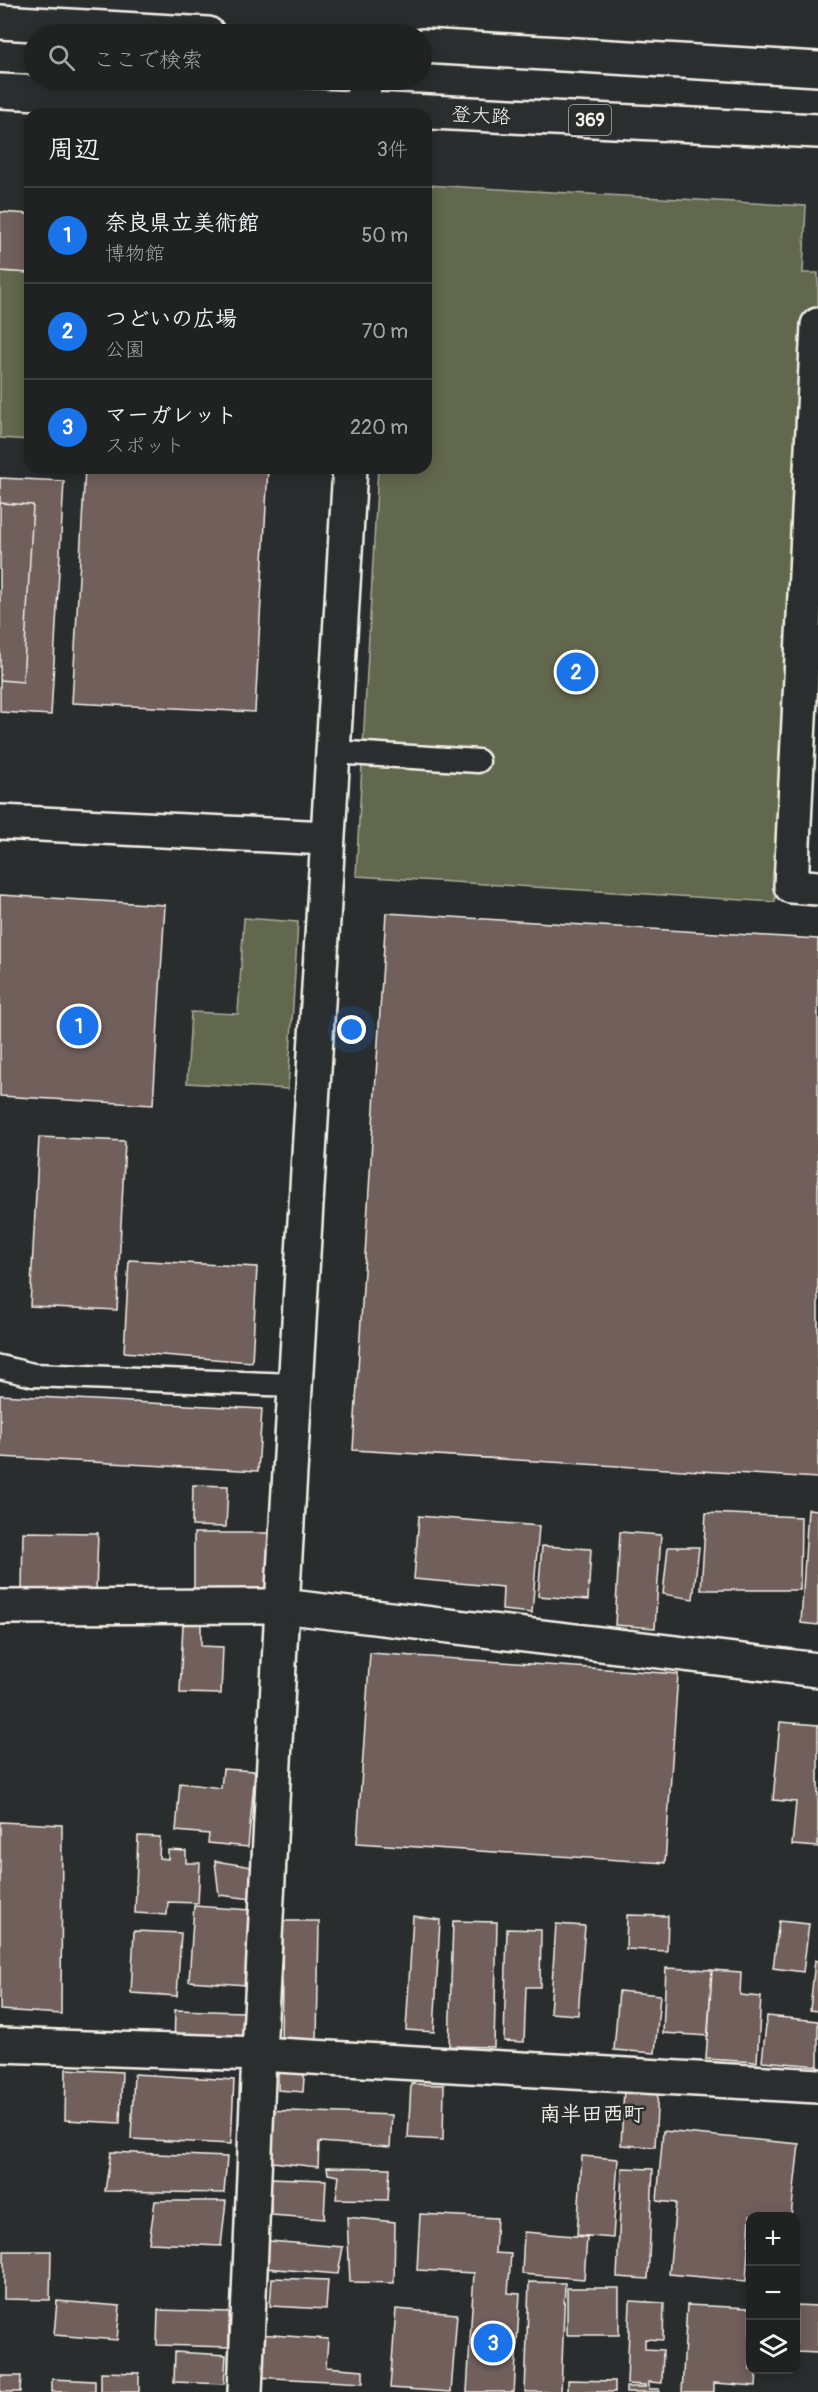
<!DOCTYPE html>
<html lang="ja">
<head>
<meta charset="utf-8">
<style>
	body { margin:0; font-family:Pangolin,"Klee One",sans-serif; background:#282a2a; color:#f1f3f6 }
	.controls { position:absolute; right:18px; bottom:18px; display:grid; overflow:hidden; border-radius:12px; box-shadow:0 3px 15px #0003 }
	.controls button { width:54px; height:54px; display:grid; place-items:center; padding:0; border:0; border-bottom:2px solid #3d3f40; background:#202222; color:#f1f3f6; font:30px sans-serif }
	.you { position:absolute; left:352px; top:1030px; width:21px; height:21px; margin:-15px; border:4px solid #fff; border-radius:50%; background:#1a73e8; box-shadow:0 0 0 9px #1a73e833 }
	.badge { display:grid; place-items:center; width:39px; height:39px; border-radius:50%; background:#1a73e8; color:#fff; font-size:20px; font-weight:700 }
	.pin { position:absolute; translate:-50% -50%; border:3px solid #fff; box-shadow:0 2px 6px #0006 }
	.list { margin:0; padding:0; list-style:none }
	h2 { display:flex; justify-content:space-between; align-items:center; height:78px; margin:0; padding:0 24px; font-size:26px }
	h2 small { font-size:20px; font-weight:400; color:#a2a4a5 }
	.list li { display:grid; grid-template-columns:39px 1fr auto; gap:18px; align-items:center; box-sizing:border-box; height:96px; padding:0 24px; border-top:2px solid #3d3f40 }
	.list b { display:block; font-size:22px; white-space:nowrap }
	.list p { margin:0; font-size:20px; white-space:nowrap; color:#a2a4a5 }
	.list em { font-size:20px; font-style:normal; color:#a2a4a5 }
	.icon { flex:none; width:33px; height:33px; fill:none; stroke:currentColor; stroke-width:2; stroke-linecap:round; stroke-linejoin:round }
	.map { position:relative; flex:none; width:818px; height:2392px; overflow:hidden }
	.search { position:absolute; background:#202222; box-shadow:0 3px 15px #0003; left:24px; top:24px; width:408px; height:66px; display:flex; align-items:center; gap:15px; box-sizing:border-box; padding:0 21px; border-radius:33px; color:#a2a4a5; font-size:22px }
	.panel { position:absolute; background:#202222; box-shadow:0 3px 15px #0003; left:24px; top:108px; width:408px; height:366px; border-radius:18px }
	.map>svg:first-child { display:block }
	.green { fill:#62684e; stroke:#abac9b; stroke-width:1.5 }
	.building { fill:#715e5b; stroke:#f4f1e8; stroke-width:1.5 }
	.lines { fill:none; stroke-linecap:round; stroke-linejoin:round }
	.service-casing { stroke:#f4f1e8; stroke-width:27 }
	.minor-casing { stroke:#f4f1e8; stroke-width:38 }
	.tertiary-casing { stroke:#f4f1e8; stroke-width:38 }
	.trunk-casing { stroke:#f4f1e8; stroke-width:38 }
	.service { stroke:#2a2d2e; stroke-width:22 }
	.minor { stroke:#2a2d2e; stroke-width:33 }
	.tertiary { stroke:#2a2d2e; stroke-width:33 }
	.trunk { stroke:#2a2d2e; stroke-width:33 }
	.labels { text-anchor:middle; stroke-width:5; stroke-linejoin:round; paint-order:stroke }
	.shield { fill:#2a2d2e; stroke:#b7b6b0; stroke-width:1.5 }
	.shield-label { font-size:18px; font-weight:bold; fill:#f4f1e8 }
	.street-label { font-size:20px; fill:#f4f1e8; stroke:#2a2d2e }
	.neighbourhood-label { font-size:21px; font-weight:bold; fill:#f4f1e8; stroke:#2a2d2e }
</style>
</head>
<body>
<div class="map">
<svg width="818" height="2392" viewBox="0 0 818 2392">
	<rect width="100%" height="100%" fill="#2a2d2e"/>
	<filter id="ink" filterUnits="userSpaceOnUse"><feTurbulence type="fractalNoise" baseFrequency=".0167" numOctaves="2"/><feDisplacementMap in="SourceGraphic" scale="12" xChannelSelector="R" yChannelSelector="G"/><feConvolveMatrix kernelMatrix="1 2 1 2 8 2 1 2 1" color-interpolation-filters="sRGB"/></filter>
	<g filter="url(#ink)">
		<path class="green" d="M426,185L806,206L803,273H818V694L808,865L777,853L775,902L356,876L378,468H426Z
			M0,271L30,273V440L0,438Z
			M244,918L298,922L288,1089L187,1083L191,1012L238,1014Z"/>
		<path class="building" d="M0,212L30,214V273L0,271Z
			M85,468H268L255,712L72,703Z
			M0,478L64,481L51,715L0,712V680L23,682L33,505L0,503Z
			M0,503L33,505L23,682L0,680Z
			M0,895L165,905L153,1105L0,1096Z
			M386,913L818,939V1478L353,1450Z
			M39,1137L125,1141L117,1310L30,1306Z
			M129,1260L257,1267L252,1362L124,1352Z
			M0,1395L262,1409L258,1471L0,1457Z
			M193,1485L228,1486L226,1527L192,1526Z
			M808,1509L818,1510V1625L801,1623Z
			M706,1513L801,1517L800,1590H701Z
			M419,1516L539,1526L532,1613L502,1610L503,1587L414,1579Z
			M23,1532L98,1533L96,1592L22,1590Z
			M620,1532L661,1535L655,1628L615,1625Z
			M194,1533H268L269,1597H194Z
			M542,1546L591,1549L588,1600L538,1596Z
			M668,1547H699L693,1599L663,1594Z
			M183,1623L201,1624V1646L223,1647L221,1694L180,1693Z
			M370,1653L678,1674L665,1863L357,1843Z
			M780,1722L818,1725V1847L792,1845L796,1802L773,1800Z
			M223,1769L255,1771L248,1847L208,1843L209,1834L176,1831L180,1783L221,1788Z
			M0,1822L62,1825L61,2014L0,2010Z
			M138,1836L160,1837L159,1858L168,1859V1850L186,1851V1863H200L198,1903L168,1902L167,1915L135,1913Z
			M215,1861L259,1868L253,1899L219,1895Z
			M194,1906L250,1910L246,1985L189,1981Z
			M627,1915L668,1916L667,1951L626,1949Z
			M413,1916L440,1920L434,2032L406,2030Z
			M283,1921H319L317,2042H281Z
			M453,1921L497,1922L494,2047L449,2046Z
			M779,1921L809,1924L803,1972L773,1968Z
			M556,1924L585,1926L578,2015L550,2013Z
			M507,1929L541,1930L540,1987H526L524,2042L504,2041Z
			M134,1931L181,1933L177,1996L131,1993Z
			M815,1960L818,1961V2011L810,2010Z
			M666,1968L712,1970L708,2036L663,2033Z
			M712,1970L741,1972L740,1995L761,1997L757,2062L706,2059Z
			M619,1991L660,1995L655,2053L614,2050Z
			M175,2010L244,2012L243,2052L174,2049Z
			M767,2016L818,2021V2066L762,2061Z
			M278,2063H305L303,2092L278,2090Z
			M66,2069L122,2072L120,2123L65,2120Z
			M134,2074L234,2080L231,2144L131,2139Z
			M411,2084L444,2085L443,2140L408,2138Z
			M624,2089L658,2090L655,2147L621,2145Z
			M264,2110L392,2115L390,2147L319,2142L318,2167L263,2161Z
			M663,2131L799,2144L791,2216H750L746,2281L669,2274L676,2203L657,2201Z
			M111,2152L227,2157L224,2193L105,2191Z
			M582,2156L618,2159L613,2238L577,2235Z
			M327,2167L390,2168L388,2200L336,2199L339,2176L328,2174Z
			M622,2168L653,2169L648,2279L617,2277Z
			M270,2178L326,2180L324,2219L271,2215Z
			M155,2201H226L221,2246L149,2243Z
			M420,2214L497,2218L495,2253L511,2254L508,2293L520,2294L514,2392H467L474,2273L417,2270Z
			M347,2217L395,2222L394,2283L350,2282Z
			M524,2232L587,2237L584,2279L522,2274Z
			M269,2241L343,2247L338,2274L265,2268Z
			M4,2251H51L50,2300L4,2299Z
			M272,2278L328,2280L326,2309L270,2306Z
			M529,2282L565,2283L561,2392H525Z
			M567,2288H619V2335H567Z
			M57,2301L120,2306L117,2340L54,2335Z
			M630,2301L664,2303L663,2340L645,2339V2349L663,2350L662,2383L649,2382V2389H659V2392H626V2387H645V2385L627,2384Z
			M687,2305L750,2308V2370H757L756,2386L714,2383V2392H682Z
			M796,2305L818,2306V2353L796,2352Z
			M396,2309L457,2314L451,2392L390,2388Z
			M158,2310L229,2312V2347L157,2345Z
			M258,2334L328,2339L326,2367L363,2370V2383L256,2377Z
			M175,2352L226,2355L224,2384L174,2382Z
			M101,2372L139,2373V2392H101Z
			M0,2376H21L20,2392H0Z
			M52,2379L95,2381V2392H52Z
			M568,2380L615,2381V2392H568Z"/>
		<g class="lines">
			<g class="service-casing">
				<path id="service" d="M332,752L478,761
					M0,1367L33,1375L294,1385"/>
			</g>
			<g class="minor-casing">
				<path id="minor" d="M818,325L791,886L818,888
					M0,1607L282,1606L818,1670
					M0,2045L259,2054L818,2086
					M245,2392L259,2054L282,1606"/>
			</g>
			<g class="tertiary-casing">
				<path id="tertiary" d="M363,114L364,80
					M0,822L327,838
					M282,1606L350,468"/>
			</g>
			<g class="trunk-casing">
				<path id="trunk" d="M0,22L208,34
					M422,46L818,69
					M0,91L818,131"/>
			</g>
			<use href="#service" class="service"/>
			<use href="#minor" class="minor"/>
			<use href="#tertiary" class="tertiary"/>
			<use href="#trunk" class="trunk"/>
		</g>
	</g>
	<g class="labels">
		<rect class="shield" x="569" y="105" width="42" height="30" rx="4.5"/>
		<g class="shield-label">
			<text x="590" y="126">369</text>
		</g>
		<g class="street-label">
			<text transform="translate(481 115) rotate(3)" y="7">登大路</text>
		</g>
		<g class="neighbourhood-label">
			<text x="592" y="2121">南半田西町</text>
		</g>
	</g>
</svg>
<div class="controls">
<button>+</button>
<button>−</button>
<button><svg class="icon" aria-label="layers" viewBox="0 0 24 24"><path d="M12 4l9 5-9 5-9-5zM3 14l9 5 9-5"/></svg></button>
</div>
<div class="you"></div>
<div class="pin badge" style="left:79px;top:1026px">1</div>
<div class="pin badge" style="left:576px;top:672px">2</div>
<div class="pin badge" style="left:493px;top:2343px">3</div>
<div class="search"><svg class="icon" aria-label="search" viewBox="0 0 24 24"><circle cx="10" cy="10" r="6"/><path d="M15 15l6 6"/></svg>ここで検索</div>
<section class="panel">
<h2>周辺<small>3件</small></h2>
<ul class="list">
<li><span class="badge">1</span><div><b>奈良県立美術館</b><p>博物館</p></div><em>50 m</em></li>
<li><span class="badge">2</span><div><b>つどいの広場</b><p>公園</p></div><em>70 m</em></li>
<li><span class="badge">3</span><div><b>マーガレット</b><p>スポット</p></div><em>220 m</em></li>
</ul>
</section>
</div>
</body>
</html>
